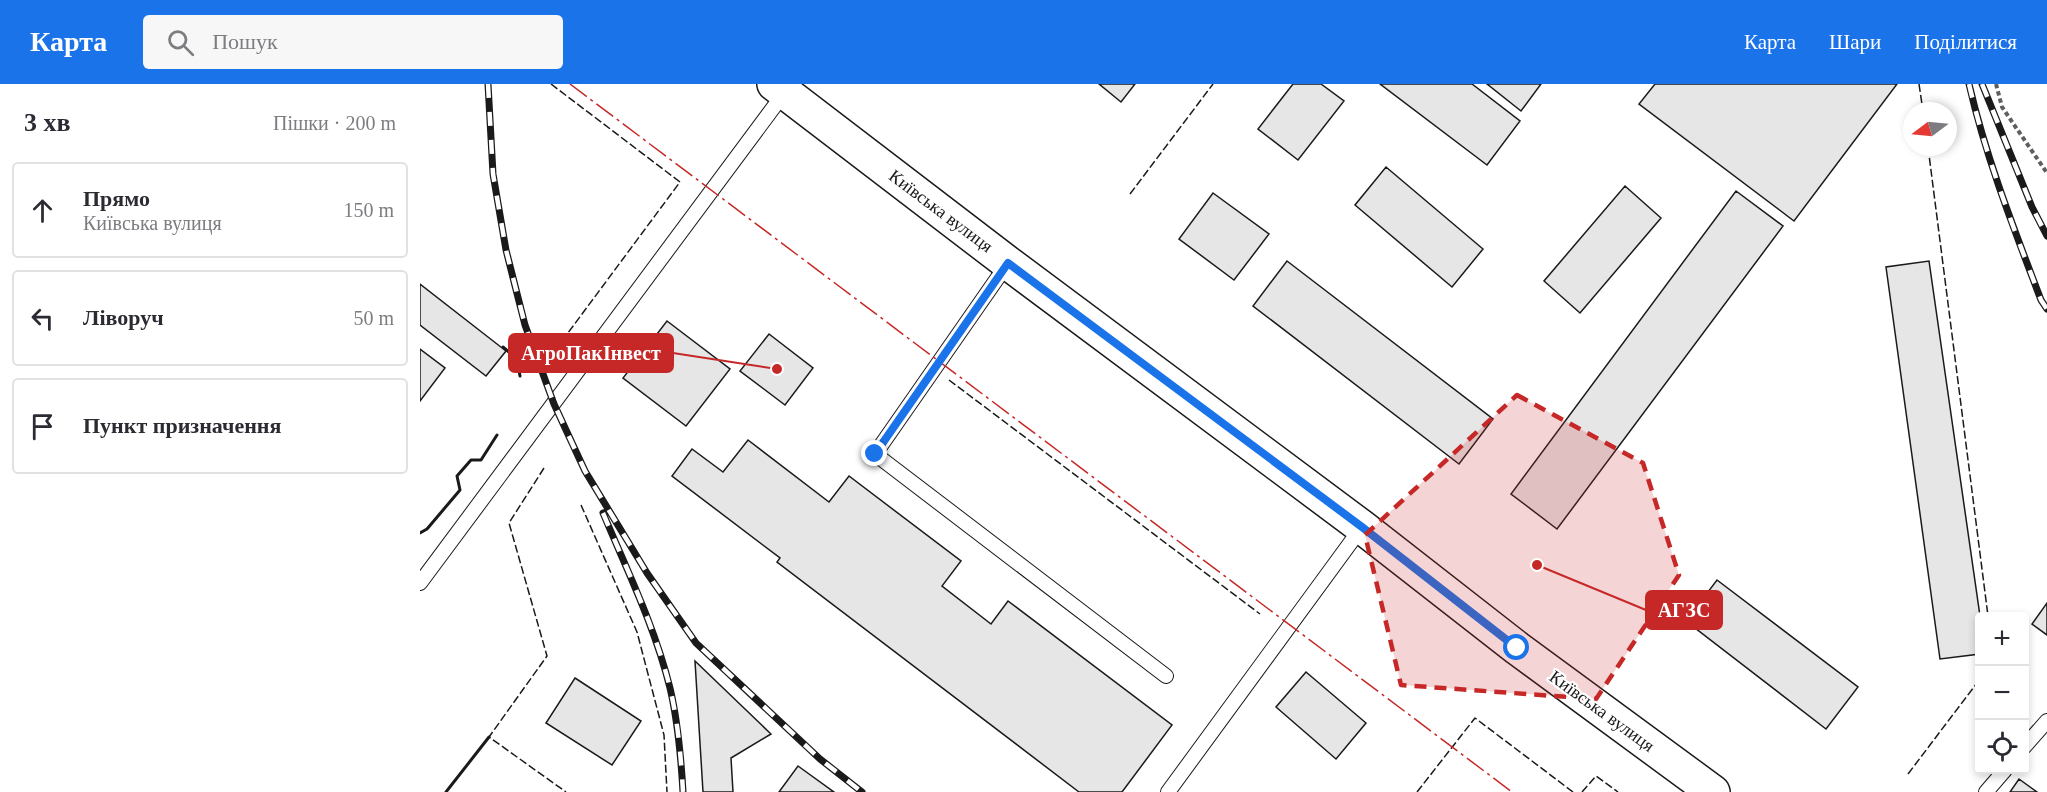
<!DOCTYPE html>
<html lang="uk">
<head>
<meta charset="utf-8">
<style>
	body { margin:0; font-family:"Times New Roman",serif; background:#f7f7f7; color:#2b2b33 }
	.controls { position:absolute; right:18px; bottom:18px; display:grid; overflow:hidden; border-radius:6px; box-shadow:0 3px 9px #0003 }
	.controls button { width:54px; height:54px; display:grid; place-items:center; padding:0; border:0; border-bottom:2px solid #e1e1e2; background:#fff; color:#2b2b33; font:30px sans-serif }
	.compass { position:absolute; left:1483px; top:18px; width:54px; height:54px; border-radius:50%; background:#fff; box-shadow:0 3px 9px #0003; rotate:254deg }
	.stop { position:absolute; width:18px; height:18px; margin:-14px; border:4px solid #1a73e8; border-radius:50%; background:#fff }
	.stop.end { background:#1a73e8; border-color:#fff; box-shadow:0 2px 6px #0008 }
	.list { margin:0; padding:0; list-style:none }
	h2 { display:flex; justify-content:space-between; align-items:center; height:78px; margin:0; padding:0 24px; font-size:26px }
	h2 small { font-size:20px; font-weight:400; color:#7c7c81 }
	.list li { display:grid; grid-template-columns:39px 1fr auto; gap:18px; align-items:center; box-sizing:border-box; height:96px; margin:0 12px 12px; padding:0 12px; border:2px solid #e1e1e2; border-radius:6px }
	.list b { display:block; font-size:22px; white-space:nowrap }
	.list p { margin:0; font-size:20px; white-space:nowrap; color:#7c7c81 }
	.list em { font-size:20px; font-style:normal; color:#7c7c81 }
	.icon { flex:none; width:33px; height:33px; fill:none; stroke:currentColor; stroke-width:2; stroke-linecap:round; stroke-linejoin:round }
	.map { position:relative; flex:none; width:1627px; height:708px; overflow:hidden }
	header { display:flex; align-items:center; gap:36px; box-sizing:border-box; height:84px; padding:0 30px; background:#1a73e8; color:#fff }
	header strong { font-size:28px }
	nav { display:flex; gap:33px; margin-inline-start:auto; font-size:21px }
	.search { width:420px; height:54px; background:#f7f7f7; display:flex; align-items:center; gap:15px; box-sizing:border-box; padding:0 21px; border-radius:6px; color:#7c7c81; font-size:22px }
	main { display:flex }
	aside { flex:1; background:#fff }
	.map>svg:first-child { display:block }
	.building { fill:#e6e6e6; stroke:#1a1a1a; stroke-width:1.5 }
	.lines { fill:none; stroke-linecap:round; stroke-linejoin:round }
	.lane-casing { stroke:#1a1a1a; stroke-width:16 }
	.secondary-casing { stroke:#1a1a1a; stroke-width:36 }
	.path { stroke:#5f5f5f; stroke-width:4; stroke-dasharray:4.5 3; stroke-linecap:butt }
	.lane { stroke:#fff; stroke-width:14 }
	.secondary { stroke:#fff; stroke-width:33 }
	.rail-casing { stroke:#1a1a1a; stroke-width:7 }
	.rail { stroke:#fff; stroke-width:4.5; stroke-dasharray:14; stroke-linecap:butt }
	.fence { stroke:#1a1a1a; stroke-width:1.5; stroke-dasharray:8 3; stroke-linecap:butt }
	.wall { stroke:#1a1a1a; stroke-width:3 }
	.power { stroke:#c62828; stroke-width:1.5; stroke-dasharray:21 4.5 3 4.5; stroke-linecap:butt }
	.route { stroke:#1a73e8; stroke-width:8 }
	.marked { fill:#c62828; fill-opacity:0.2; stroke:#c62828; stroke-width:4.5; stroke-dasharray:12 8; stroke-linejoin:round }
	.labels { text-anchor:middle; stroke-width:4.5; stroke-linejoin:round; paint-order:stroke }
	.street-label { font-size:18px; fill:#1a1a1a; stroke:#fff }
	.leader { fill:none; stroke:#c62828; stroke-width:2 }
	.callout-dot { fill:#c62828; stroke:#fff; stroke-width:2 }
	.callout { fill:#c62828; stroke:#c62828; stroke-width:2 }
	.callout-label { font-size:20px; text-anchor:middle; font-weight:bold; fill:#fff }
</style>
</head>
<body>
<header>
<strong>Карта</strong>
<div class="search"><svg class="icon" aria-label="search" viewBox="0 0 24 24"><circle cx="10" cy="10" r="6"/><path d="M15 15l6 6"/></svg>Пошук</div>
<nav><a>Карта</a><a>Шари</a><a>Поділитися</a></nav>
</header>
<main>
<aside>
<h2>3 хв<small>Пішки · 200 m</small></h2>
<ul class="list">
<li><svg class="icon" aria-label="ahead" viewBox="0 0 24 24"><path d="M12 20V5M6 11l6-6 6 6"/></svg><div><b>Прямо</b><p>Київська вулиця</p></div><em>150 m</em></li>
<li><svg class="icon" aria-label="left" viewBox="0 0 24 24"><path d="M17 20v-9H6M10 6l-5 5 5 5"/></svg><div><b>Ліворуч</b></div><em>50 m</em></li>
<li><svg class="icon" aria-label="arrive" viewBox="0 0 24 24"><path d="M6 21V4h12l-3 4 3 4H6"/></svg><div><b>Пункт призначення</b></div></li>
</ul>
</aside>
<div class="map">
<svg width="1627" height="708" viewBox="0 0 1627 708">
	<rect width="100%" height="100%" fill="#fff"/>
	<path class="building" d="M679,0H715L701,18Z
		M873,0H901L924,17L878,76L838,45Z
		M960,0H1052L1100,37L1067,81Z
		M1067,0H1121L1101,27Z
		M1235,0H1477L1374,137L1219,20Z
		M966,83L1063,165L1032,203L935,121Z
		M1205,102L1241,134L1160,229L1124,197Z
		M1316,107L1363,142L1137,445L1091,410Z
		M793,109L849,150L814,196L759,155Z
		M867,177L1073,335L1039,380L833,222Z
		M1509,177L1560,532V570L1520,575L1466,183Z
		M0,200L86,267L66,292L0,241Z
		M247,237L310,285L266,342L203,294Z
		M349,250L393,284L365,321L320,287Z
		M0,265L25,284L0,317Z
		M328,356L409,418L429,392L541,477L522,502L571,540L588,517L752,641L702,708H659L357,478L360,474L252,392L272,365L303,388Z
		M1297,496L1438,603L1406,645L1266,537Z
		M1627,519V551L1612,540Z
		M275,577L351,650L311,674L313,708H283Z
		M886,588L946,639L916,675L856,623Z
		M155,594L221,637L192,681L126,639Z
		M378,682L414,708H359Z
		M1599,695L1617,708H1590Z"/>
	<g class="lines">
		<g class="lane-casing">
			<path id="lane" d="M588,179L455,370L746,592
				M0,499L365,8
				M1604,663L1627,637
				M748,708L942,443
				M1566,708L1585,686"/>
		</g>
		<g class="secondary-casing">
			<path id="secondary" d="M354,0L588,179L942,443L1097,564L1293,708"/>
		</g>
		<path class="path" d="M1576,0L1582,23L1627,89"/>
		<use href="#lane" class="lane"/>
		<use href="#secondary" class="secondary"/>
		<g class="rail-casing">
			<path id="rail" d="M68,0L73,90L86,166L105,241L134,320L165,387L227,489L276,559L400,675L442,708
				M1549,0C1566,74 1594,145 1621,216L1627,225
				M1562,0L1612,123L1627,152
				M183,429C207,486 235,543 250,604C258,638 261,673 263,708"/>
		</g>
		<use href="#rail" class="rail"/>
		<path class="fence" d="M131,0L260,98L142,257
			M1499,0L1503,27
			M1508,63L1568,532
			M710,110L793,0
			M529,296L840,530
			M124,384L89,439L127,572L69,653L146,708
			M161,421L217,548L244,651L247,708
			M1488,690L1560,595
			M997,708L1055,634L1153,708
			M1162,708L1176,692L1198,708"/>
		<path class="wall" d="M83,263L97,275L100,292
			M0,449L7,445L40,406L37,392L51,376H61L77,351
			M26,708L69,653"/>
		<path class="power" d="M150,0L1092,708"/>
	</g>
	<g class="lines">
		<path class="route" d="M455,370L588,179L942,443L1097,564"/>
	</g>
	<path class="marked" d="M1097,311L1223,379L1259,491L1176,615L981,601L945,451Z"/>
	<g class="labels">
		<g class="street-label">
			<text transform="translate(521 127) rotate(37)" y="6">Київська вулиця</text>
			<text transform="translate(1182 627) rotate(36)" y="6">Київська вулиця</text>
		</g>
	</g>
	<path class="leader" d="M357 285L253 269M1117 481L1226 526"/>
	<g class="callout-dot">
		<circle cx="357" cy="285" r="6"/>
		<circle cx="1117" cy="481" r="6"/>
	</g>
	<g class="callout">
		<rect x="89" y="250" width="164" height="38" rx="6"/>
		<rect x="1226" y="507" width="76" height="38" rx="6"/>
	</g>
	<g class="callout-label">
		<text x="171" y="276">АгроПакІнвест</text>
		<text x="1264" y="533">АГЗС</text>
	</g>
</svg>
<div class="controls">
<button>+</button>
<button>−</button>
<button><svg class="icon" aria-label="locate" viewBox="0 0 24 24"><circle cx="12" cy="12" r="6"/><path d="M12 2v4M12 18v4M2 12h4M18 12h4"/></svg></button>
</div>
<svg class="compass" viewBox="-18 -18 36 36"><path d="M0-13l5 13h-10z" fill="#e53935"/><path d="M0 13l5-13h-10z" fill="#7c7c81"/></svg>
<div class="stop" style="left:1097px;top:564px"></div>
<div class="stop end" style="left:455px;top:370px"></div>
</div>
</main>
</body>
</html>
